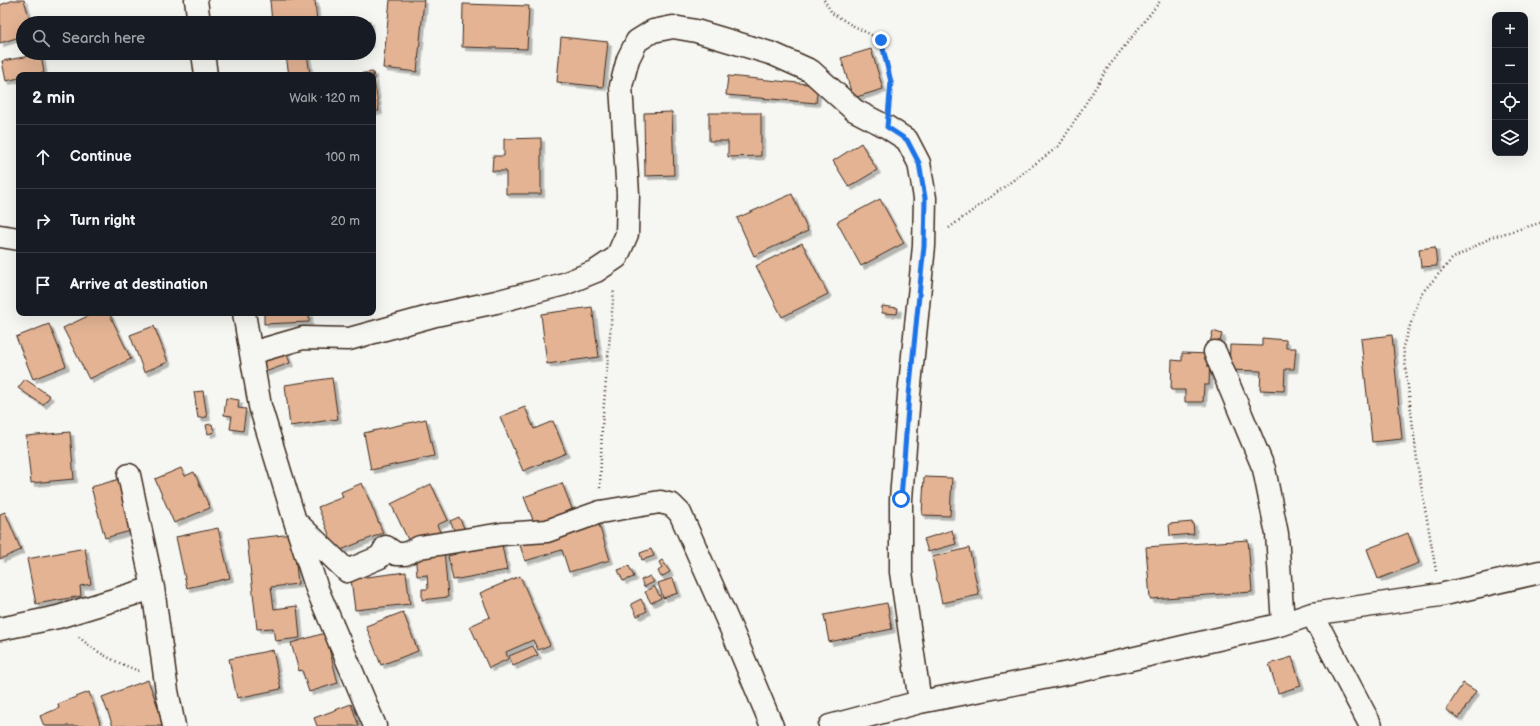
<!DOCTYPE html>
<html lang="en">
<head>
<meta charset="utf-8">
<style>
	body { margin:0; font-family:"Balsamiq Sans",sans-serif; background:#242831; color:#f1f3f6 }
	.controls { position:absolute; right:12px; top:12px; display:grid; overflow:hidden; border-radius:8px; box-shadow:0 4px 16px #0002 }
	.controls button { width:36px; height:36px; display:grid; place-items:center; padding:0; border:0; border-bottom:1px solid #363941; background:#171b24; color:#f1f3f6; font:20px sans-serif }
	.stop { position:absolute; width:12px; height:12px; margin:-9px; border:3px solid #1a73e8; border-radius:50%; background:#fff }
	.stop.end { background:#1a73e8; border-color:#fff; box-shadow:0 1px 4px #0008 }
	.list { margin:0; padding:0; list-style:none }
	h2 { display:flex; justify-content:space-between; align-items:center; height:52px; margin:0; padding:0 16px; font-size:17px }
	h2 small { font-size:13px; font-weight:400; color:#9ea1a6 }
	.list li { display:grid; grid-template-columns:26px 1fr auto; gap:12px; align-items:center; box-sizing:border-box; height:64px; padding:0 16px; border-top:1px solid #363941 }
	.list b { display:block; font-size:15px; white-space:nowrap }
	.list em { font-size:13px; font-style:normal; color:#9ea1a6 }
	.icon { flex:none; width:22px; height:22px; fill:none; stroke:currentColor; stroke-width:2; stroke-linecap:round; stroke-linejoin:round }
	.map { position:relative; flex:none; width:1540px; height:726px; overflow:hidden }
	.search { position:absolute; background:#171b24; box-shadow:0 4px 16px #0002; left:16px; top:16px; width:360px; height:44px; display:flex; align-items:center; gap:10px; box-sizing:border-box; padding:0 14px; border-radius:22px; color:#9ea1a6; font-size:15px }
	.panel { position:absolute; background:#171b24; box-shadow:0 4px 16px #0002; left:16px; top:72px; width:360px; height:244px; border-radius:8px }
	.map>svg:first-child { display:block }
	.building { fill:#e3b394; stroke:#3b2a1e; filter:url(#shadow) }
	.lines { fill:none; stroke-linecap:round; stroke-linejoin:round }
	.minor-casing { stroke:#3b2a1e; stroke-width:25 }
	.path { stroke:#3b2a1e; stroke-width:2.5; stroke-dasharray:1 3; stroke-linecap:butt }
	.minor { stroke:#f6f6f2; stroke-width:22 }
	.route { stroke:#1a73e8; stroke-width:5 }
</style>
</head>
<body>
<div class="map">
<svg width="1540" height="726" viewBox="0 0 1540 726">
	<defs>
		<filter id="shadow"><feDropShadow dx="3.5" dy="3.5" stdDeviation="0" flood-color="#0004"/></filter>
	</defs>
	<rect width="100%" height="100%" fill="#f6f6f2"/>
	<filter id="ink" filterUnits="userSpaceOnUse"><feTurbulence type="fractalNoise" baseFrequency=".025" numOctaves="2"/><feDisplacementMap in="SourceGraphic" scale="8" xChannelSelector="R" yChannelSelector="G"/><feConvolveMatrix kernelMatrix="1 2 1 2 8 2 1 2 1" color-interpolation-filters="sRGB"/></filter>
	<g filter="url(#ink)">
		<path class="building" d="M14,0H24L31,23H23V36L0,43V5Z
			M270,0H315L317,23H272Z
			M390,0H424L417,72L383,68Z
			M463,4L529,6L527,49L462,47Z
			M330,19L370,21L369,45V23H330Z
			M561,37L608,42L603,87L557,82Z
			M871,49L883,89L853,98L841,58Z
			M307,53L310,75H289L286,56Z
			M41,54L44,73L19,75V78L6,81L2,61Z
			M373,72L379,111H373V75H348Z
			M728,76L818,85L816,103L726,95Z
			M672,112L674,175L645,176L644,113Z
			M709,113H761V156L728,157V141H709Z
			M541,138V194H506V171H492L493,156H504V139Z
			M861,143L877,170L849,187L833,161Z
			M792,194L808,231L754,256L737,218Z
			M880,199L904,243L861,266L837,222Z
			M802,243L828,294L782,317L756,266Z
			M1435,247L1437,266L1421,267L1419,249Z
			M882,306L898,308L897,314L882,313Z
			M592,307L599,357L547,364L541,314Z
			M94,313H109L131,359L89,379L63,328Z
			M264,313H309V322L264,324Z
			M49,324L66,366L33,379L16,337Z
			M154,326L168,362L144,372L130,335Z
			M1213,331L1222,334L1219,345L1210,342Z
			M1392,335L1402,439L1372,442L1361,339Z
			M1262,338L1286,340V348H1296L1294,369H1285L1284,391L1260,390L1261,371L1229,370L1230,345L1262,346Z
			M284,346L290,363L265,372L259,355Z
			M1182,353L1210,354L1209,385H1204L1203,402H1185V390H1171L1172,360L1182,361Z
			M332,378L338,419L290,426L285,385Z
			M25,379L50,396L43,405L18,388Z
			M203,391L207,417L198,418L194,392Z
			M226,398L239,400L238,408L246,409L243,431L230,429L232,416L224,415Z
			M525,407L534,429L553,421L566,453L523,471L500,417Z
			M426,419L434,456L371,470L364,433Z
			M212,424L214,432L208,434L206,425Z
			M70,432L74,479L31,483L26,436Z
			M181,468L185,476L194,472L210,508L174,523L155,479Z
			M924,477L952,478L950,516L922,515Z
			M120,479L134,530L105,538L91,487Z
			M362,483L383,533L336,552L318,507L343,497L341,492Z
			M562,483L576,519L537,530L524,497Z
			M431,484L448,520L437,525L441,534L412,548L391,504Z
			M5,512L21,550L0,559V514Z
			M459,517L465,530L456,534L450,521Z
			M597,518L610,560L569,572L562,550L525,561L519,542Z
			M1193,522L1194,534L1170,536L1169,524Z
			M218,528L230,578L187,588L176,537Z
			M952,530L956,544L928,552L924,539Z
			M1408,533L1419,563L1378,579L1367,549Z
			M293,534L298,584L271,587L274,609L297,606L300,638L275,641L273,628L257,629L247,539Z
			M501,540L507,570L453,580L448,556L456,554L455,549Z
			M1248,540L1252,592L1150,599L1146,547Z
			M85,548L91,584L80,586L81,596L36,604L27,559Z
			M969,548L979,595L942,603L932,557Z
			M444,549L448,597L422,600V589H428L427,575L417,576L415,551Z
			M651,549L654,556L642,560L640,553Z
			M662,560L670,572L661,577L658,571L662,568L659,562Z
			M629,566L634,577L623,581L618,570Z
			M406,572L410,604L355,610L351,579Z
			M520,576L550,645L538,650L533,640L506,652L508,659L489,668L470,626L490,617L480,593Z
			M650,576L654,582L644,587L641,580Z
			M673,578L678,593L663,598L658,583Z
			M654,586L661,598L651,603L645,592Z
			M641,599L647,611L637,616L631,604Z
			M887,603L892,629L829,642L824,615Z
			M403,612L418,651L381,665L366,626Z
			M325,633L338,683L309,692L302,670L299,671L291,643Z
			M533,646L538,655L513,666L509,656Z
			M273,650L281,689L237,698L229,659Z
			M1292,657L1301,686L1278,693L1269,664Z
			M148,680L165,726H113L102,697Z
			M1463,683L1476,691L1459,718L1446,710Z
			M89,692L101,726H44L40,716L59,708L58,704Z
			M351,704L359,726H317L314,718Z"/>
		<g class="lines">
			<g class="minor-casing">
				<path id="minor" d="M196,0L199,23
					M203,53L206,75
					M0,236L19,239
					M244,313L260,406L295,521L317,589L375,726
					M1215,352L1264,469L1277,534L1283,624
					M251,353L303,338L349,339L436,315L496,302L564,284L596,271L617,257L627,234L628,194L621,86L628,59L637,41L653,31L673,27L696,31L773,54L811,71L854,110L887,127L907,140L919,163L925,198L924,246L909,395L901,499V572L920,702
					M129,475L153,588L167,691L174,726
					M295,521L347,571L380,557L386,547L396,554H405L420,547L502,534L547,531L600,512L660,502L672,505L680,513L688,531L733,633L772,726
					M1312,614L1371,726
					M0,629L58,617L153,588
					M830,726L920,702L1079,671L1283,624L1312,614L1440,595L1540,572"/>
			</g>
			<path class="path" d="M824,0L832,13L850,24L881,40L891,82L889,101
				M949,228L1059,146L1109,66L1161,0
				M600,488L602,426L614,289
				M1436,571L1418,468L1403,346L1421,294L1452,259L1492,237L1540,223
				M79,637C96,653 118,663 139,671"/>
			<use href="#minor" class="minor"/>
		</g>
	</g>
	<g class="lines" filter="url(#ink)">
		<path class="route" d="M881,40L891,82L887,127L907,140L919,163L925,198L924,246L909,395L901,499"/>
	</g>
</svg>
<div class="controls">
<button>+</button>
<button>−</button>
<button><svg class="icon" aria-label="locate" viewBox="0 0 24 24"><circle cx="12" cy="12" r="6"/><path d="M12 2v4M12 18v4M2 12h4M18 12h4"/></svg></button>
<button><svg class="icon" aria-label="layers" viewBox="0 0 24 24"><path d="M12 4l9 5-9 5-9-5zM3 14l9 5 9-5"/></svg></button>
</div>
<div class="stop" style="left:901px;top:499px"></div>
<div class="stop end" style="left:881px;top:40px"></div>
<div class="search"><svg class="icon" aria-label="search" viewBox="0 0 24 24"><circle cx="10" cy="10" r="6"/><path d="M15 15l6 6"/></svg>Search here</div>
<section class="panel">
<h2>2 min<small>Walk · 120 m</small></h2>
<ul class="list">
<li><svg class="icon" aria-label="ahead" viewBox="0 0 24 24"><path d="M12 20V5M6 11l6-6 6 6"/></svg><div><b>Continue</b></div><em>100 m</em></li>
<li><svg class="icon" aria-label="right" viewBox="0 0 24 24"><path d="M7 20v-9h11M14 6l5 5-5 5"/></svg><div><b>Turn right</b></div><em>20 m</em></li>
<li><svg class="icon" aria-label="arrive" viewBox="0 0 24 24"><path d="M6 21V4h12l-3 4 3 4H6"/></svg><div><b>Arrive at destination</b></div></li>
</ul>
</section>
</div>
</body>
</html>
